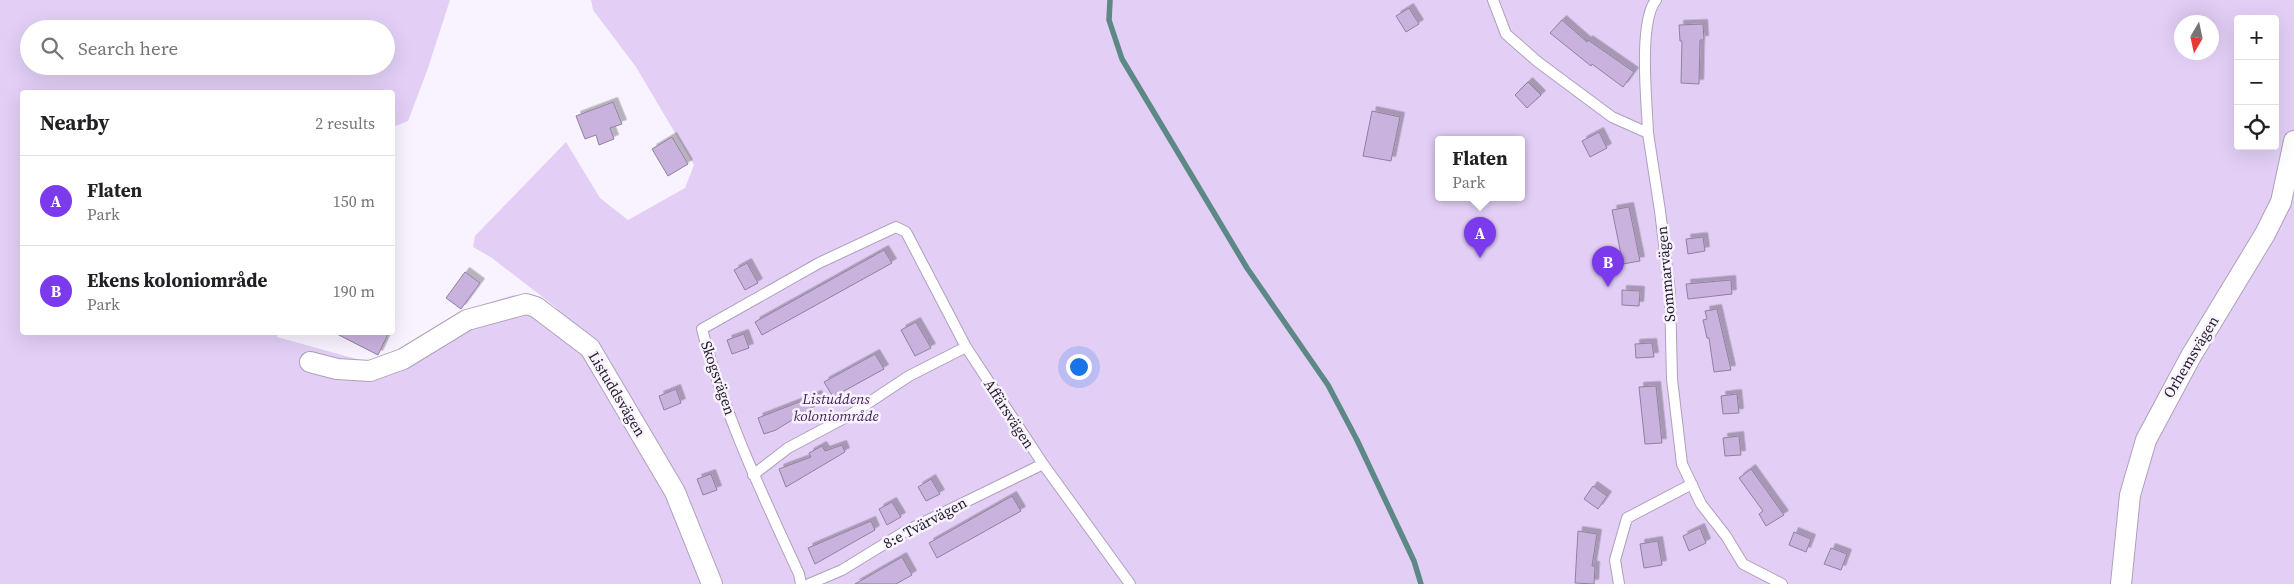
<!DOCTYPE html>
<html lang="en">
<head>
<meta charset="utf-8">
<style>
	body { margin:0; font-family:"Source Serif 4",serif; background:#f2f2f2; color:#202124 }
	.controls { position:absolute; right:15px; top:15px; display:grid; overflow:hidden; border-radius:5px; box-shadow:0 5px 20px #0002 }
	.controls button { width:45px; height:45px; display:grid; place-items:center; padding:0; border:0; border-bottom:1px solid #e0e0e0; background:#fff; color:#202124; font:25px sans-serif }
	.compass { position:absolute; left:2174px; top:15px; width:45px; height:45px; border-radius:50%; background:#fff; box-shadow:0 5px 20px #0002; rotate:189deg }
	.you { position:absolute; left:1078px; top:366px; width:18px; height:18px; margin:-12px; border:4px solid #fff; border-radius:50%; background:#1a73e8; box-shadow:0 0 0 8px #1a73e833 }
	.badge { display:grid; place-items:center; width:32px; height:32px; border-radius:50%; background:#7c3aed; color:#fff; font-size:16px; font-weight:700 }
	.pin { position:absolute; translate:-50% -41px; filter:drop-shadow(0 1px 2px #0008) }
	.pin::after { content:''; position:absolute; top:26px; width:18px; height:15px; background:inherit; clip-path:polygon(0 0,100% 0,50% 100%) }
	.popup { position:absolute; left:1435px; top:136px; width:90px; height:65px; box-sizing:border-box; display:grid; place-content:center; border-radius:5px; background:#fff; filter:drop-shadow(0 1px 4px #0005); font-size:16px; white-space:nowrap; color:#757577 }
	.popup b { font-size:19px; color:#202124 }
	.popup::after { content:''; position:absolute; left:50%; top:100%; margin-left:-10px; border:10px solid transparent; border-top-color:#fff }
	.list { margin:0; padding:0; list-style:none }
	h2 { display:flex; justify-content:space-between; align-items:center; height:65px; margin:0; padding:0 20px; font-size:21px }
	h2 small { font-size:16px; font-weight:400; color:#757577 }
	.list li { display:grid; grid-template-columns:32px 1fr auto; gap:15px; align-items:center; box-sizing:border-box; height:90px; padding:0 20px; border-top:1px solid #e0e0e0 }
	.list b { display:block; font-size:19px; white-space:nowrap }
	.list p { margin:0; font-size:16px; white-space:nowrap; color:#757577 }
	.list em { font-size:16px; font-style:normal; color:#757577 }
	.icon { flex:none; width:28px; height:28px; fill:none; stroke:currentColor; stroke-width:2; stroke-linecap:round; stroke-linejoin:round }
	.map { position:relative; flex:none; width:2294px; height:584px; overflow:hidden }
	.search { position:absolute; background:#fff; box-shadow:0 5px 20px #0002; left:20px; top:20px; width:375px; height:55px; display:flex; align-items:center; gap:12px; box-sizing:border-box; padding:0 18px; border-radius:28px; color:#757577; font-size:19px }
	.panel { position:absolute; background:#fff; box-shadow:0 5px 20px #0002; left:20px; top:90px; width:375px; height:245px; border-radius:5px }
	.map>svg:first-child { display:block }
	.green { fill:#e3cff6; fill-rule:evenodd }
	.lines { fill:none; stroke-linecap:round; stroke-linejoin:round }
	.stream { stroke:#5c8886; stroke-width:5.5 }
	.building { fill:#cab2df; stroke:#8f819c; filter:url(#shadow) }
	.lane-casing { stroke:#aea0bb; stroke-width:12 }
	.street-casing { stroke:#aea0bb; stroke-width:22 }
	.lane { stroke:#fff; stroke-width:10 }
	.street { stroke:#fff; stroke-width:20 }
	.labels { text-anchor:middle; stroke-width:5; stroke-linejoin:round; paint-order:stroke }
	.street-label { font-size:15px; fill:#221d27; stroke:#f9f3ff }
	.park-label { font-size:15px; font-style:italic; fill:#45255c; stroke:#f9f3ff }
</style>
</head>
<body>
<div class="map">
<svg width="2294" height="584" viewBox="0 0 2294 584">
	<defs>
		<filter id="shadow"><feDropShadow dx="4.5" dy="-4.5" stdDeviation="0" flood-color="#0004"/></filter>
	</defs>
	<rect width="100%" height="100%" fill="#f9f3ff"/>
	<path class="green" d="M0,0H450L427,71L408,121L393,127L392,92H22V332L278,333L277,337L371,363L406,351L481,305L514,295L558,309L492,258L473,247L475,236L566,142L600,198L628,220L685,188L694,165L636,67L593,10L591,0H2294V584H0ZM2238,19H2275V146H2238ZM2182,22H2212V52H2182ZM29,29H386V66H29ZM1439,139H1521V197H1439Z"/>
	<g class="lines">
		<path class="stream" d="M1110,0L1109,20L1122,59L1247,268L1328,385L1357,440L1414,561L1421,584"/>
	</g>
	<path class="building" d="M1409,8L1419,24L1406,32L1396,16Z
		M1562,20L1587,42L1588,40L1634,72L1623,87L1592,64L1591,66L1550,33Z
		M1703,24L1704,40H1700L1699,84L1681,83L1682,41H1680L1679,25Z
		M1528,82L1541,95L1527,108L1515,95Z
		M613,102L622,124L610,128L614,139L599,145L596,135L585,139L576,116Z
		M1372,111L1400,117L1391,161L1363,156Z
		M1599,132L1607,148L1590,157L1582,141Z
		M672,137L688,164L668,176L652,149Z
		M1629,207L1640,261L1623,264L1612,210Z
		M1703,237L1705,251L1688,254L1686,239Z
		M884,250L892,263L762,335L755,322Z
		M747,263L758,283L745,290L734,270Z
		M465,272L480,283L461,309L446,298Z
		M1731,280L1732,294L1688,299L1686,284Z
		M1622,290L1640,291L1639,306L1622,305Z
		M1717,309L1731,370L1714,372L1709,338H1707L1703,320L1707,319L1705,311Z
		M916,322L931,348L915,356L901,330Z
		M333,332H389L378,355Z
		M744,334L749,348L732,354L727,340Z
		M1652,343L1654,357L1636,358L1635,344Z
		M875,354L884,369L833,397L824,382Z
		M1656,386L1662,443L1645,444L1639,387Z
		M676,389L681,403L664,410L659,396Z
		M1737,394L1739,413L1723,414L1721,396Z
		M817,395L821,402L776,430L764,434L758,418Z
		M1739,436L1741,455L1725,456L1723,438Z
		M842,445L845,452L786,487L779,469L811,457L809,453L822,446L825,451Z
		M1751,469L1784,515L1766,526L1759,514L1763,511L1739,478Z
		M711,474L717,490L703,495L697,479Z
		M931,479L940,494L926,501L918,487Z
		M1593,486L1607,496L1598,509L1584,499Z
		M1012,496L1021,511L937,558L929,543Z
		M892,502L901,517L887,525L879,509Z
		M871,521L875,530L815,564L808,548Z
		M1700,528L1706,543L1689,551L1683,536Z
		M1578,531L1597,534L1592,566H1595L1594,584L1575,583Z
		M1794,532L1811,539L1806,552L1789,545Z
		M1658,541L1662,565L1644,568L1640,544Z
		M1831,548L1847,554L1841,570L1824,564Z
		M902,557L912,575L896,584H855Z"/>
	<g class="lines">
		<g class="lane-casing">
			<path id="lane" d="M1493,0L1506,34L1538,62L1612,117L1648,133L1660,211L1670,293L1672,379L1682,464L1701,504L1726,536L1743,564L1782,584
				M1648,133C1647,103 1638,22 1656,0
				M753,475L788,448L850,415L909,376L966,347
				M801,584L799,574C762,494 724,414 702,329L819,263L896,227L906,232L966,347L1043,464L1130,584
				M809,584L842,570L904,532L1043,464
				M1619,584L1615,560L1627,518L1692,484"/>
		</g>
		<g class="street-casing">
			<path id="street" d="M310,362L337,369L370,371L403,359L467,320L526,304L536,307L590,348L675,492L712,584
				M2121,584L2130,495L2146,440L2191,356L2265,234L2281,202L2294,141"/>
		</g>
		<use href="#lane" class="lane"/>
		<use href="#street" class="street"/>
	</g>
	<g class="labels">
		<g class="street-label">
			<text transform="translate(1666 274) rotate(-95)" y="5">Sommarvägen</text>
			<text transform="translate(2191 357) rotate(-59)" y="5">Orhemsvägen</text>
			<text transform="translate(718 378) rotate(71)" y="5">Skogsvägen</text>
			<text transform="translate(617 394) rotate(59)" y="5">Listuddsvägen</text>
			<text transform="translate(1009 414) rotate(57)" y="5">Affärsvägen</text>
			<text transform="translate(925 523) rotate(-28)" y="5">8:e Tvärvägen</text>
		</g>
		<g class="park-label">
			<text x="836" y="404">Listuddens<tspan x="836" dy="17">koloniområde</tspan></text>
		</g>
	</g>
</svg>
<div class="controls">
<button>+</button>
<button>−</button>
<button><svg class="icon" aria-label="locate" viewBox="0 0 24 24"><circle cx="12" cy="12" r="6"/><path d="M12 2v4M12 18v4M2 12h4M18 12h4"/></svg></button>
</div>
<svg class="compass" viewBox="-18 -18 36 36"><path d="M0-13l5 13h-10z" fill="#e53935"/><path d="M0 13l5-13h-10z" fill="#757577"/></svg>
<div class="you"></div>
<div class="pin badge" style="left:1480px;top:258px">A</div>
<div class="popup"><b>Flaten</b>Park</div>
<div class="pin badge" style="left:1608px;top:287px">B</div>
<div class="search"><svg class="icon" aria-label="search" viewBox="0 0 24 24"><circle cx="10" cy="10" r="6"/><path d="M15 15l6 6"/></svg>Search here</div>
<section class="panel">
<h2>Nearby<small>2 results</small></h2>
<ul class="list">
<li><span class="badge">A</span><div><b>Flaten</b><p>Park</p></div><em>150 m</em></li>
<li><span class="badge">B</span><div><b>Ekens koloniområde</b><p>Park</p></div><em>190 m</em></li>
</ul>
</section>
</div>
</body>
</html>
